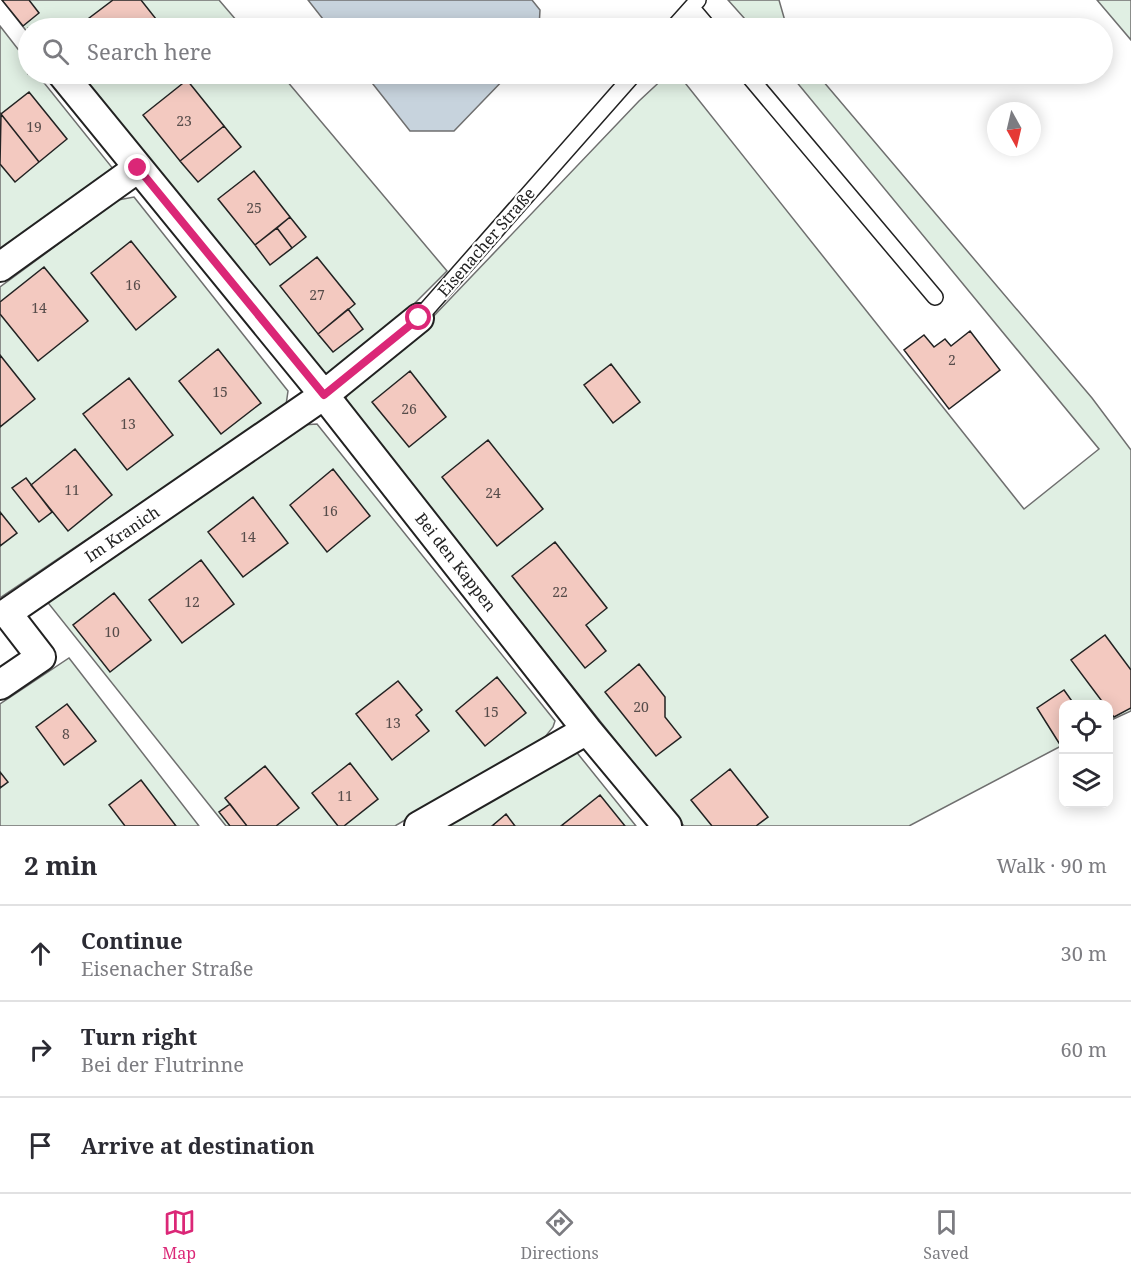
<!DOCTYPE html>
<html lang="en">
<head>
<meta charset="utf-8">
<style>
	body { margin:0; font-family:"Noto Serif",serif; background:#f7f7f7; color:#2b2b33 }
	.controls { position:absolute; right:18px; bottom:18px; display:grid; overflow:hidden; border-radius:12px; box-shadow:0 3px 15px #0003 }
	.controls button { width:54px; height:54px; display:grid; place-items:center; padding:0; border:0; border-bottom:2px solid #e1e1e2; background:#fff; color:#2b2b33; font:30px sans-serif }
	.compass { position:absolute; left:987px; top:102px; width:54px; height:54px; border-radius:50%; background:#fff; box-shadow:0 3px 15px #0003; rotate:172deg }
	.stop { position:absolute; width:18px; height:18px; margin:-14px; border:4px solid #db2777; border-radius:50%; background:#fff }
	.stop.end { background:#db2777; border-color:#fff; box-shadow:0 2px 6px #0008 }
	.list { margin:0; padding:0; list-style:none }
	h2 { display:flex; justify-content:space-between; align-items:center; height:78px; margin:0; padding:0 24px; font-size:26px }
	h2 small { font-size:20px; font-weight:400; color:#7c7c81 }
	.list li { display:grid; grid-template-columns:39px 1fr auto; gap:18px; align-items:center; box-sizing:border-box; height:96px; padding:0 24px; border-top:2px solid #e1e1e2 }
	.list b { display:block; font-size:22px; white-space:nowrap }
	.list p { margin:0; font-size:20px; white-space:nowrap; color:#7c7c81 }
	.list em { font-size:20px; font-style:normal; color:#7c7c81 }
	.icon { flex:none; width:33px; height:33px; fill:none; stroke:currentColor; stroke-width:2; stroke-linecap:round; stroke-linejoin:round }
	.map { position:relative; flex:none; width:1131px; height:826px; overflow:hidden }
	.search { position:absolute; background:#fff; box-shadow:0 3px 15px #0003; left:18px; right:18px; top:18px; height:66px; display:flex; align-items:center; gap:15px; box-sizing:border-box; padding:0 21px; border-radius:33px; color:#7c7c81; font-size:22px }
	.sheet { height:366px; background:#fff }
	nav { display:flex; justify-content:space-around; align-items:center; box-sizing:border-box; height:84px; border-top:2px solid #e1e1e2; background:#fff; font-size:16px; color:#7c7c81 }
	nav a { display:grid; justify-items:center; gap:3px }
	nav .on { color:#db2777 }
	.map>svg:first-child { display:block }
	.green { fill:#e0efe3; stroke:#6f6f6f; stroke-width:1.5 }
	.water { fill:#c7d3dd; stroke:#6f6f6f; stroke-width:1.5 }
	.building { fill:#f3c9c0; stroke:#222; stroke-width:1.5 }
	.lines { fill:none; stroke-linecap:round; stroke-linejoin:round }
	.lane-casing { stroke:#222; stroke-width:18 }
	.street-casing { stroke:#222; stroke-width:32 }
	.lane { stroke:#fff; stroke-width:15 }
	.street { stroke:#fff; stroke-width:28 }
	.route { stroke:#db2777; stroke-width:8 }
	.labels { text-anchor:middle; stroke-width:4.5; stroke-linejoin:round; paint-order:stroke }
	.number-label { font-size:14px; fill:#564c4a }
	.street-label { font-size:16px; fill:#222; stroke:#fff }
</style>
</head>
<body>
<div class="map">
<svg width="1131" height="826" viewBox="0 0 1131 826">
	<rect width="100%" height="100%" fill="#fff"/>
	<path class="green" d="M2,0H219L243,28H28V33Z
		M728,0H779L787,28H753Z
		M1097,0H1131V40Z
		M0,26L28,62V74H37L114,170L0,253Z
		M80,74H281L447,271L405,313L332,375L323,376Z
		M668,74H678L1024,509L1099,449L790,74H817L1092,398L1131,450V711L1109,721L1108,704H1064L1063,745L909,826H684L345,402L348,392L409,342L639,101Z
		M134,197L288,391L286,405L0,598V287L118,200Z
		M317,424L555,721L553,727L545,737L395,826H226L45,599L302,425Z
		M69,658L199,826H0V704Z
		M574,749L636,826H444Z"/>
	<path class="water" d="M308,0H532L540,10L539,28H330Z
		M365,74H509L454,131H410Z"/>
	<path class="building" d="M2,0H29L39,13L23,26Z
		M113,0H141L160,24L154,28H76Z
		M187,80L224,126L180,161L143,115Z
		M29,92L67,139L39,162L1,114Z
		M1,114L39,162L15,182L0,164Z
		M224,126L241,147L198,182L180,161Z
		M254,171L290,217L255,245L218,199Z
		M290,217L306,237L292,248L277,228Z
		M277,228L292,248L270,265L255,245Z
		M131,241L176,297L136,330L91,273Z
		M317,257L355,304L318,334L280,286Z
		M44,267L88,321L38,361L0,314V302Z
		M348,309L363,329L333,352L318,334Z
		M970,331L1000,370L949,409L904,350L924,335L934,347L945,339L951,346Z
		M218,349L261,403L221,434L179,381Z
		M0,355L35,399L0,427Z
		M611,364L640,402L613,423L584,385Z
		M410,371L446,417L409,447L372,402Z
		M129,378L173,435L127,470L83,414Z
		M488,440L543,509L497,546L442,477Z
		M75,449L112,495L68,531L31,485Z
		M333,469L370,516L327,552L290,505Z
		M26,478L52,512L39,522L12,488Z
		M253,497L288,543L243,577L208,532Z
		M0,512L17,533L0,546Z
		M555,542L607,608L586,625L606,651L585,668L512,576Z
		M201,560L234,604L182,643L149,600Z
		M114,593L151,640L110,672L73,625Z
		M1105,635L1131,670V708L1114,717L1108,710V704H1104L1071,660Z
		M639,664L665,697V717L681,737L656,756L605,692Z
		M497,677L526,713L485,746L456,711Z
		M398,681L422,710L416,715L429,731L392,760L356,714Z
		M1064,690L1074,704H1064V741L1059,743L1037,708Z
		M67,704L96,741L64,765L36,727Z
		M350,763L378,799L344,826H338L312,793Z
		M265,766L299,808L276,826H247L225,798Z
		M730,769L768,817L756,826H712L691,800Z
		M0,772L8,782L0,788Z
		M141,780L176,826H125L109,805Z
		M600,795L625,826H561Z
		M230,804L247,826H230L219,812Z
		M506,814L515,826H492Z"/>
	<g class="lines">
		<g class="lane-casing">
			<path id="lane" d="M692,8L709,28
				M673,28L698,0
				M747,74L935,297
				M419,318L634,74"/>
		</g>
		<g class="street-casing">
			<path id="street" d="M62,74L324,395L587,730L667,826
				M0,267L138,168
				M0,685L41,657L7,613L324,395L419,318
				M419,826L587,730"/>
		</g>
		<use href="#lane" class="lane"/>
		<use href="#street" class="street"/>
	</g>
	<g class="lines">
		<path class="route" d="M138,168L324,395L419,318"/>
	</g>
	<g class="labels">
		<g class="number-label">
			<text x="184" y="126">23</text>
			<text x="34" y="132">19</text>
			<text x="254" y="213">25</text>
			<text x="133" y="290">16</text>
			<text x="317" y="300">27</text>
			<text x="39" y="313">14</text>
			<text x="952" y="365">2</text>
			<text x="220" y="397">15</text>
			<text x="409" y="414">26</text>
			<text x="128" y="429">13</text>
			<text x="72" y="495">11</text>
			<text x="493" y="498">24</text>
			<text x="330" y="516">16</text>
			<text x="248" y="542">14</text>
			<text x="560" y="597">22</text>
			<text x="192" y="607">12</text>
			<text x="112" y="637">10</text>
			<text x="641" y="712">20</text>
			<text x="491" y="717">15</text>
			<text x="393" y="728">13</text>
			<text x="66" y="739">8</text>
			<text x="345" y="801">11</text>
		</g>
		<g class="street-label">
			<text transform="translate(486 242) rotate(-49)" y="6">Eisenacher Straße</text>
			<text transform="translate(122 534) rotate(-34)" y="6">Im Kranich</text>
			<text transform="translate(456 562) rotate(52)" y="6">Bei den Kappen</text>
		</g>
	</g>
</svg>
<div class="controls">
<button><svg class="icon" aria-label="locate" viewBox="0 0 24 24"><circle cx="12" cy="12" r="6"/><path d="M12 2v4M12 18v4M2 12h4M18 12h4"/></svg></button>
<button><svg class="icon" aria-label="layers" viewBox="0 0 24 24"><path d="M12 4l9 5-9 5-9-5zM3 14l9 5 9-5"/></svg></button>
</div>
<svg class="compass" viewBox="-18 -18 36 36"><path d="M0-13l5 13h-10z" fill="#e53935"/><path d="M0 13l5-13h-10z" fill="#7c7c81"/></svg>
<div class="stop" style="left:419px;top:318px"></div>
<div class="stop end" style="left:138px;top:168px"></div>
<div class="search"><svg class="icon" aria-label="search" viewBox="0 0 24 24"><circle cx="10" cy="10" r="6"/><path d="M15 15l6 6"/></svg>Search here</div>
</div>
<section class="sheet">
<h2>2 min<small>Walk · 90 m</small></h2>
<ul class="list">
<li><svg class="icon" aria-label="ahead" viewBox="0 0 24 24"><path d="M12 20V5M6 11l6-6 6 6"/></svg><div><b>Continue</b><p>Eisenacher Straße</p></div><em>30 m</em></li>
<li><svg class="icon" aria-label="right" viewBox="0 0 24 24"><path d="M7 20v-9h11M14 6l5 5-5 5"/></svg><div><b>Turn right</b><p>Bei der Flutrinne</p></div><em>60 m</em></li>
<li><svg class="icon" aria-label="arrive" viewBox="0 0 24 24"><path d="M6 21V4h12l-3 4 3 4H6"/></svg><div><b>Arrive at destination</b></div></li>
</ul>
</section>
<nav>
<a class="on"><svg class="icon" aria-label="map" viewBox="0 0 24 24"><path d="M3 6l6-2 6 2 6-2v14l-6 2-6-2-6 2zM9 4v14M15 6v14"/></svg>Map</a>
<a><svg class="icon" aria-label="directions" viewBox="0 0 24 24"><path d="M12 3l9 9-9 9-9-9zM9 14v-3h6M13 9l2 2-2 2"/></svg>Directions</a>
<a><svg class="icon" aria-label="saved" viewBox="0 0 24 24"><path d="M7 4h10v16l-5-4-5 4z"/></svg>Saved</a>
</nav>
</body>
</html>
